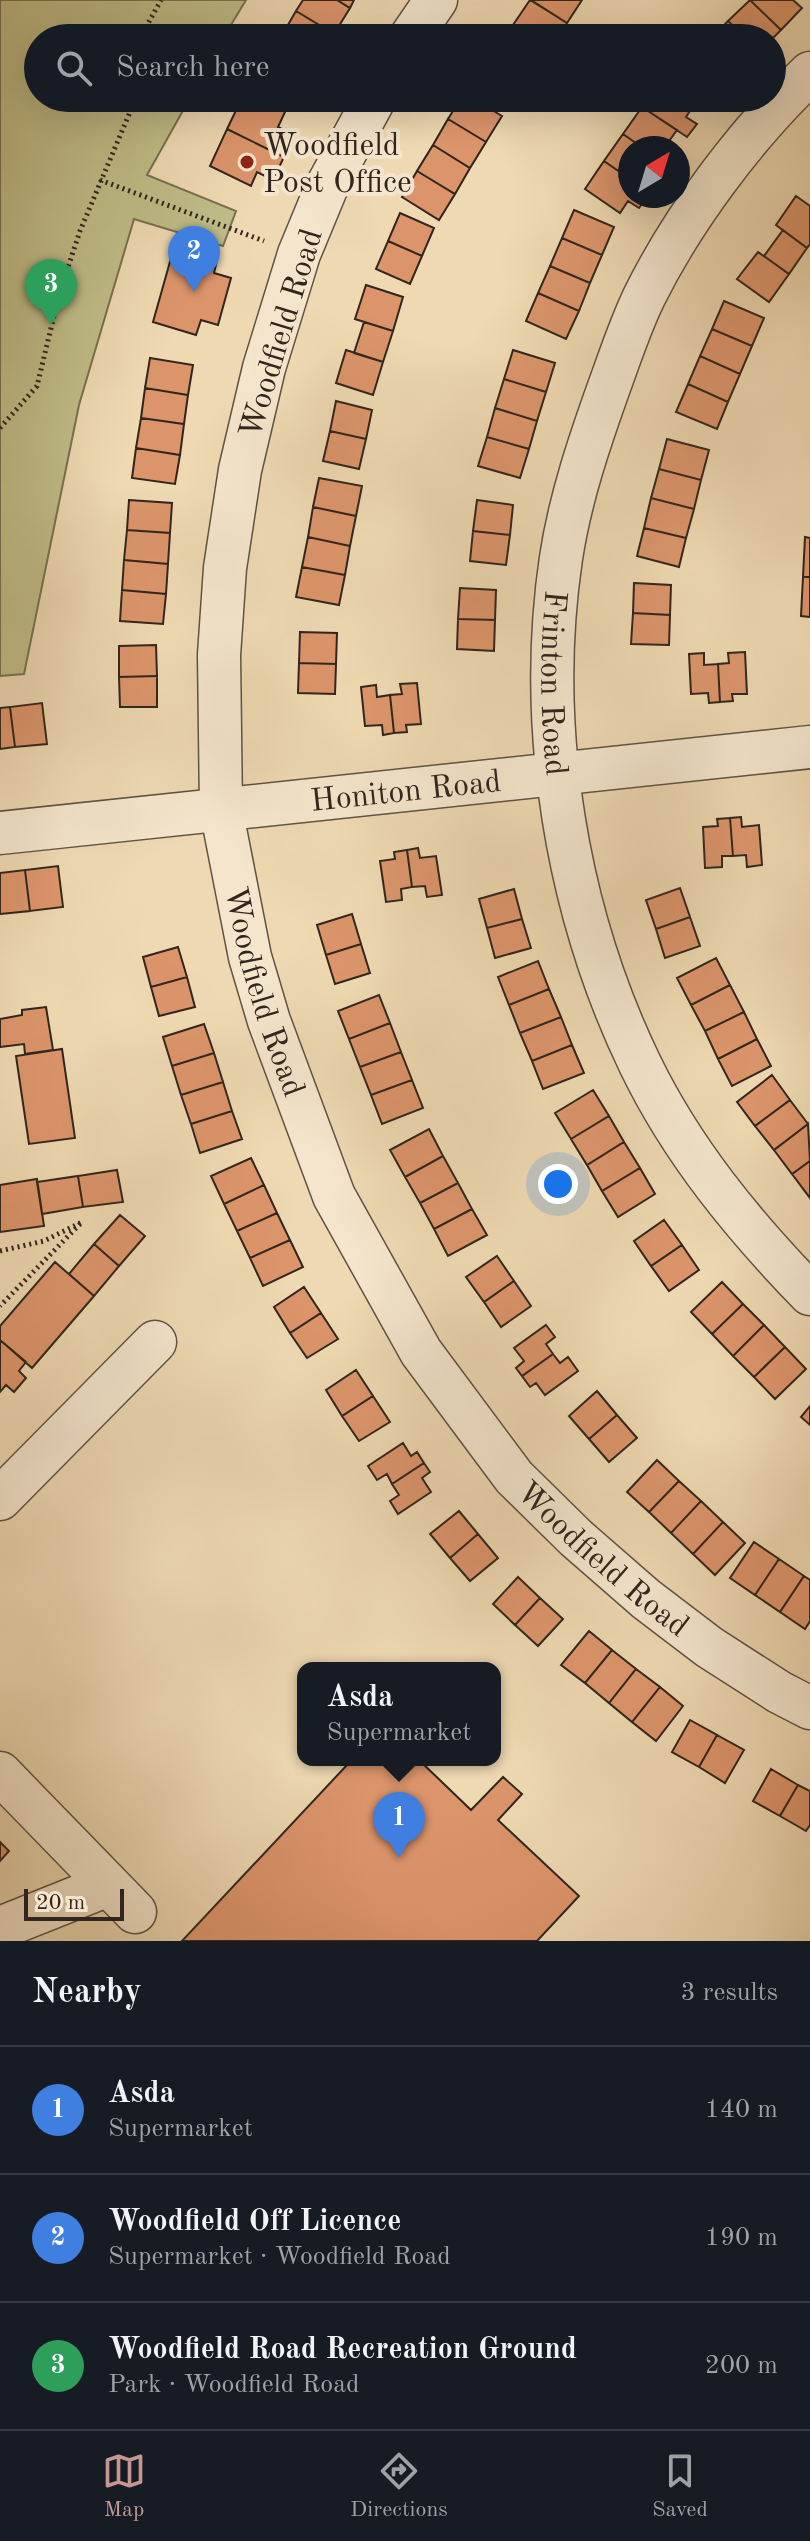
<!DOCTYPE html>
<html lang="en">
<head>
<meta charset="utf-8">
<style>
	body { margin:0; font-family:"Old Standard TT",serif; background:#242831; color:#f1f3f6 }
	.compass { position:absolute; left:618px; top:136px; width:72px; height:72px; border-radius:50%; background:#171b24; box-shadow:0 8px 32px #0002; rotate:38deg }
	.scale { position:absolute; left:24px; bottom:20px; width:100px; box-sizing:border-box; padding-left:8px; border:4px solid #31251e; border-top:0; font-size:22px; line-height:28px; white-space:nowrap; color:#31251e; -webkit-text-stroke:6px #f4e6cd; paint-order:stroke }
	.you { position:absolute; left:558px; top:1184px; width:28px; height:28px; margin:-20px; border:6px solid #fff; border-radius:50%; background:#1a73e8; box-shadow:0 0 0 12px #1a73e833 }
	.badge { display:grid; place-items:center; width:52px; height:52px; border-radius:50%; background:#c59692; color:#fff; font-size:26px; font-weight:700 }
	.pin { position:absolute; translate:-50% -66px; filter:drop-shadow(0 2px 4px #0008) }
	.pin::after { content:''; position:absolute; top:42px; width:28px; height:24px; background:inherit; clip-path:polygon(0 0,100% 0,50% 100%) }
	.popup { position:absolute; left:297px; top:1662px; width:204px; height:104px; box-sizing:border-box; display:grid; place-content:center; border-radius:16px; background:#171b24; filter:drop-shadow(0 2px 6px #0005); font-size:26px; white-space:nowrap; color:#9ea1a6 }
	.popup b { font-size:30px; color:#f1f3f6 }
	.popup::after { content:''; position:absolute; left:50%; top:100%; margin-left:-16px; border:16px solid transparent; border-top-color:#171b24 }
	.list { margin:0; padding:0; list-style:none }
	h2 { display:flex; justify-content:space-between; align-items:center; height:104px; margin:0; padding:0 32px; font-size:34px }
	h2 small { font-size:26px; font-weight:400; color:#9ea1a6 }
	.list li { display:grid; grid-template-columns:52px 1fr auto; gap:24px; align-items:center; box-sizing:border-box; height:128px; padding:0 32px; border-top:2px solid #363941 }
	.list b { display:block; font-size:30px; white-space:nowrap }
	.list p { margin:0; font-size:26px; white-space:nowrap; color:#9ea1a6 }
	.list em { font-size:26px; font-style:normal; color:#9ea1a6 }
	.icon { flex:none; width:44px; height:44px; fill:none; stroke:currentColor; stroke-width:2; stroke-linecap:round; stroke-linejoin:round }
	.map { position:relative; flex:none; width:810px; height:1941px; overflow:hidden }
	.search { position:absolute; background:#171b24; box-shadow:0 8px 32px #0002; left:24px; right:24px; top:24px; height:88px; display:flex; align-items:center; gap:20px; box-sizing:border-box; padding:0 28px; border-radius:44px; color:#9ea1a6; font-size:30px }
	.sheet { height:488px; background:#171b24 }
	nav { display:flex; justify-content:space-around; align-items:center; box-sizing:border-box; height:112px; border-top:2px solid #363941; background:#171b24; font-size:22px; color:#9ea1a6 }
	nav a { display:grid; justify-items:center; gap:4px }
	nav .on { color:#c59692 }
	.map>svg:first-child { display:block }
	.green { fill:#bfbd88; stroke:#787153; stroke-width:2 }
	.building { fill:#dc956b; stroke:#31251e; stroke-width:2 }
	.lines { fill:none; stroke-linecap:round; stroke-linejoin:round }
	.minor-casing { stroke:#605243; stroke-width:45 }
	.path { stroke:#31251e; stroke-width:5; stroke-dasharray:2 4; stroke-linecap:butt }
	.minor { stroke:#f4e6cd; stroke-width:42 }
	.poi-dot { fill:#8f2418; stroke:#f4e6cd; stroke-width:3 }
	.labels { text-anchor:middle; stroke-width:8; stroke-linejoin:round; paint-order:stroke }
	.poi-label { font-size:32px; fill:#31251e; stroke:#f4e6cd; text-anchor:start }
	.street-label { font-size:32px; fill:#31251e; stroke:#f4e6cd }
</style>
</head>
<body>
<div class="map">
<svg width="810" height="1941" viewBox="0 0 810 1941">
	<rect width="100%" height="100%" fill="#eed9b2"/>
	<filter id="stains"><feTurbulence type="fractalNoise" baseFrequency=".0025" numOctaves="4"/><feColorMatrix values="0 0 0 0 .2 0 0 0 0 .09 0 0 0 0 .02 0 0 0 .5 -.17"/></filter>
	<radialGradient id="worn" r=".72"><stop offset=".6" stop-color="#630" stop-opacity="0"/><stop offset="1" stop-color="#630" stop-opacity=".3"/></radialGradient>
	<path class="green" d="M0,0H246L223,38H38V98H190L147,175L236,211L223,246L134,219L79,405L24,674L0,676Z"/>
	<path class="building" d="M303,0H337L350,8L334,34L296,11Z
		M337,0H354L350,8Z
		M530,0L567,23L557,38H534L513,25Z
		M531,0H582L567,23Z
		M750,0H793L802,8L781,30Z
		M750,0L781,30L772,39L746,38L728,21Z
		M296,11L334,34L332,38L281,37Z
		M728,21L746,38H712Z
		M513,25L534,38H504Z
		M242,98H257L285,112L278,127L294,135L284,157L227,129Z
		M461,98H472L502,116L486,142L448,119Z
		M647,98H688L695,103L686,117L697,124L687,137L642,107Z
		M642,107L677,130L664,148H643L623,134Z
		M448,119L486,142L470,168L433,145Z
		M227,129L284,157L273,180L257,172L251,186L210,166Z
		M623,134L643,148H630V179L604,161Z
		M433,145L470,168L455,194L417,171Z
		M604,161L630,179V196H648L639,208L628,201L620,213L585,189Z
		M417,171L455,194L439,220L402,197Z
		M796,196L810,206V244L807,248L776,225Z
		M574,210L614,227L602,255L562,238Z
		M400,213L434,228L422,256L388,241Z
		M783,230L807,248L789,274L764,256Z
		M562,238L602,255L590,283L550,266Z
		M388,241L422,256L410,284L376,269Z
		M175,244L218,256L214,273L231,278L218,325L201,320L196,335L153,322Z
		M758,252L789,274L769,302L737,279Z
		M550,266L590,283L579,311L538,293Z
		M366,285L403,297L393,331L355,319Z
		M538,293L579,311L566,339L526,321Z
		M724,301L764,318L752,346L712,329Z
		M364,322L393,331L383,362L354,353Z
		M712,329L752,346L740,374L700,356Z
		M346,350L383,362L373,395L336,383Z
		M513,350L555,363L546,392L504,379Z
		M700,356L740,374L728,402L688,384Z
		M150,358L193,365L188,395L145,388Z
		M504,379L546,392L537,421L495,408Z
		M688,384L728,402L717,429L676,412Z
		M145,388L188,395L184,424L141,418Z
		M336,401L372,410L366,439L330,431Z
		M495,408L537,421L529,449L487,437Z
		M141,418L184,424L180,455L136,448Z
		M330,431L366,439L359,469L323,461Z
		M487,437L529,449L520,478L478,466Z
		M667,439L709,450L701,480L659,469Z
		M136,448L180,455L175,484L132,478Z
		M659,469L701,480L694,509L651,498Z
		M319,478L362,486L356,516L313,507Z
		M651,498L694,509L686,538L644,528Z
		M129,500L172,503L170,533L127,530Z
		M477,500L513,505L510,535L473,531Z
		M313,507L356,516L350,546L308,537Z
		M644,528L686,538L679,567L637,556Z
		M127,530L170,533L168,564L124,560Z
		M473,531L510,535L506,565L470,561Z
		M308,537L350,546L345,575L302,567Z
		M805,537L810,538V577H803Z
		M124,560L168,564L166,594L122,590Z
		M302,567L345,575L339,605L296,597Z
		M803,577H810V617L801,616Z
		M634,583L671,585L670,615L633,613Z
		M460,588L496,590L495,620L458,619Z
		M122,590L166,594L163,624L120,621Z
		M633,613L670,615L669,645L631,644Z
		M458,619L495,620L494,651L457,649Z
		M300,632L337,633L336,664L299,663Z
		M156,645L157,676L119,677V646Z
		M745,652L747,694H732L733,701L720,702L718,664L729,663L728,653Z
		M704,653V665L718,664L720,702L709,703L708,693L691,694L689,654Z
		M299,663L336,664L335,694L298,693Z
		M157,676V707H120L119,677Z
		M417,683L421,724L406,725L407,732L394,733L390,695L402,694L400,684Z
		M376,685L377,697L390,695L394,733L383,735L382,725L365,726L361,687Z
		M42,703L47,744L15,747L10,707Z
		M10,707L15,747L0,749V708Z
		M741,817L742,827L759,825L762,865L747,867L746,855L733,856L730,818Z
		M730,818L733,856H722V867L705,868L703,827L718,826L717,819Z
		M418,848L420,858L436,856L442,895L427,897L425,886L412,887L407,850Z
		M407,850L412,887L401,889L402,900L386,902L380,861L395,859L394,852Z
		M58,866L63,907L30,911L25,870Z
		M25,870L30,911L0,914V873Z
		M680,888L690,917L656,929L646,900Z
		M514,889L522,919L487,928L479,899Z
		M352,914L361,944L326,955L317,925Z
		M690,917L700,946L665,958L656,929Z
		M522,919L531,948L495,958L487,928Z
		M361,944L370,973L335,984L326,955Z
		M178,947L187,977L151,987L143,957Z
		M716,958L730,985L691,1005L677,978Z
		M538,961L549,989L509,1005L498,977Z
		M187,977L195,1007L159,1016L151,987Z
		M730,985L744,1012L705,1031L691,1005Z
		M549,989L561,1017L520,1033L509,1005Z
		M379,995L390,1023L349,1039L338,1011Z
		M46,1007L53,1050L25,1054L24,1044L0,1047V1019L22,1015V1010Z
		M744,1012L757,1039L718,1059L705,1031Z
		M561,1017L572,1045L532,1061L520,1033Z
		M390,1023L401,1052L360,1067L349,1039Z
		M204,1024L214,1053L172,1066L163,1037Z
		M757,1039L771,1066L732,1086L718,1059Z
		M572,1045L584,1073L543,1089L532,1061Z
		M62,1049L75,1138L29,1144L16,1056Z
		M401,1052L412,1080L371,1095L360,1067Z
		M214,1053L223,1082L181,1095L172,1066Z
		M772,1075L790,1100L755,1126L737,1102Z
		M412,1080L423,1108L382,1124L371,1095Z
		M223,1082L232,1111L191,1124L181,1095Z
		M593,1090L609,1116L571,1139L555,1113Z
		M790,1100L808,1124L774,1150L755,1126Z
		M232,1111L242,1139L200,1153L191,1124Z
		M609,1116L624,1142L587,1165L571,1139Z
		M808,1124L810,1161L792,1174L774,1150Z
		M429,1129L443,1156L405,1177L390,1150Z
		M624,1142L640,1168L602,1191L587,1165Z
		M443,1156L458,1183L420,1203L405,1177Z
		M251,1158L264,1185L224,1204L211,1176Z
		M810,1161V1198L792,1174Z
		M640,1168L655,1194L618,1217L602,1191Z
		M117,1170L123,1202L83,1207L78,1176Z
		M78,1176L83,1207L42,1214L37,1182Z
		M37,1179L44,1226L0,1232V1185Z
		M458,1183L472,1209L434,1229L420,1203Z
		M264,1185L277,1213L237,1231L224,1204Z
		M472,1209L487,1235L448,1256L434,1229Z
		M277,1213L290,1240L250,1258L237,1231Z
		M120,1215L145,1236L119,1266L94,1244Z
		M664,1220L682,1245L651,1266L634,1241Z
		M290,1240L303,1267L263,1286L250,1258Z
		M94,1244L119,1266L94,1296L69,1274Z
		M682,1245L699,1270L669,1291L651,1266Z
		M497,1256L514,1281L484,1302L466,1277Z
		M55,1262L94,1296L32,1368L0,1340V1326Z
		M514,1281L531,1306L501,1327L484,1302Z
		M722,1282L743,1304L712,1334L691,1312Z
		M304,1287L321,1313L290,1333L274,1307Z
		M743,1304L764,1325L733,1356L712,1334Z
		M321,1313L338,1339L307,1358L290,1333Z
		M546,1325L555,1337L546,1344L553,1354L522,1376L516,1368L524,1361L514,1348Z
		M764,1325L785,1347L754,1377L733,1356Z
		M0,1340L26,1362L19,1371L26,1378L14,1392L6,1385L0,1392Z
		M785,1347L806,1369L775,1399L754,1377Z
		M553,1354L560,1363L568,1357L578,1371L545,1395L536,1383L530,1387L522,1376Z
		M356,1370L373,1396L342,1416L326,1390Z
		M597,1391L617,1415L589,1439L569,1416Z
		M373,1396L390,1422L359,1441L342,1416Z
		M810,1406V1425L801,1417Z
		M617,1415L637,1438L609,1462L589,1439Z
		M403,1443L411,1456L417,1452L424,1463L392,1484L387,1474L377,1480L368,1466Z
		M657,1460L679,1481L649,1512L627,1492Z
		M424,1463L430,1472L422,1478L431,1492L398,1514L390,1501L399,1495L392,1484Z
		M679,1481L701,1501L671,1533L649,1512Z
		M701,1501L723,1522L693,1554L671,1533Z
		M459,1511L478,1534L450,1558L430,1534Z
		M723,1522L745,1543L715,1575L693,1554Z
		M478,1534L498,1558L470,1581L450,1558Z
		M754,1542L779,1559L755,1595L730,1578Z
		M779,1559L804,1576L780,1612L755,1595Z
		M804,1576L810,1580V1621L805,1629L780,1612Z
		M518,1577L540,1598L515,1625L493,1604Z
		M540,1598L563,1619L538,1646L515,1625Z
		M589,1631L612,1650L585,1683L561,1665Z
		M612,1650L636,1669L609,1703L585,1683Z
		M636,1669L660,1687L632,1722L609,1703Z
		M660,1687L683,1706L656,1741L632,1722Z
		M690,1720L717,1735L699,1767L672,1752Z
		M717,1735L744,1750L725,1783L699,1767Z
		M342,1760H419L471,1810L503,1777L522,1794L498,1820L579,1896L537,1941H182L347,1765Z
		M771,1769L798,1785L780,1816L753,1801Z
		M798,1785L810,1791V1825L806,1831L780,1816Z
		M0,1842L9,1851L0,1861Z"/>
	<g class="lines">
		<g class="minor-casing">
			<g id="minor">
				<path d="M410,38L436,0"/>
				<path id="s1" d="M810,73C746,134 683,218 644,297C630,326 620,357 609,387C589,443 570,499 561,558C536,726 566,911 640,1064C682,1151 743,1225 810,1294"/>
				<path id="s2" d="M375,98L328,184L299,254L264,368L240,470L225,568L219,655L221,809L250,957L269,1021L334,1196L421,1352L514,1477L576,1538L646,1599L709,1647L779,1692L810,1708"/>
				<path id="s3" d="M0,833L810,747"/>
				<path d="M0,1499L155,1342"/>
				<path d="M0,1773L135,1912"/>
				<path d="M0,1928L108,1885"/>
			</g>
		</g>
		<path class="path" d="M140,38L161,0
			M100,180L264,241
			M0,428L37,386L60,291L80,231L130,112L122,98
			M0,1251L44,1241L82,1222L0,1306"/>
		<use href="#minor" class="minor"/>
	</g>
	<circle class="poi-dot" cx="247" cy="162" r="8"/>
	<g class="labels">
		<g class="poi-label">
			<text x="263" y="155">Woodfield<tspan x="263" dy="37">Post Office</tspan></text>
		</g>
		<g class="street-label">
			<text transform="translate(280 333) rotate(-73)" y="11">Woodfield Road</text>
			<text dy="11" stroke="none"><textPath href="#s1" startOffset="680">Frinton Road</textPath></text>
			<text dy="11" stroke="none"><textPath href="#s3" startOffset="408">Honiton Road</textPath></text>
			<text dy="11" stroke="none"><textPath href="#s2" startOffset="926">Woodfield Road</textPath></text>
			<text dy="11" stroke="none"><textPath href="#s2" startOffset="1598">Woodfield Road</textPath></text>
		</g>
	</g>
	<rect width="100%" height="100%" filter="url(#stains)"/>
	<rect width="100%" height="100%" fill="url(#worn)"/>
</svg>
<svg class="compass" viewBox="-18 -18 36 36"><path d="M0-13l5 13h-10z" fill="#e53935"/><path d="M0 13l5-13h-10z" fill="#9ea1a6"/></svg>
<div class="scale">20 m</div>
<div class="you"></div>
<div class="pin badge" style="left:399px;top:1858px;background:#3f7fe0">1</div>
<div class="popup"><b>Asda</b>Supermarket</div>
<div class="pin badge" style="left:194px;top:292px;background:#3f7fe0">2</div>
<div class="pin badge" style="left:51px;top:325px;background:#2e9e5b">3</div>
<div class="search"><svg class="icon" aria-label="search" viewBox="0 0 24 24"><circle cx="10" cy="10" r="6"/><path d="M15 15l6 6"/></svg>Search here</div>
</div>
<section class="sheet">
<h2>Nearby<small>3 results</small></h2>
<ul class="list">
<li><span class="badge" style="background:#3f7fe0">1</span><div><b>Asda</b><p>Supermarket</p></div><em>140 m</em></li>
<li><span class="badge" style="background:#3f7fe0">2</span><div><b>Woodfield Off Licence</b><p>Supermarket · Woodfield Road</p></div><em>190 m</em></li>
<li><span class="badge" style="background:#2e9e5b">3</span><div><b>Woodfield Road Recreation Ground</b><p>Park · Woodfield Road</p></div><em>200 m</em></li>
</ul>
</section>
<nav>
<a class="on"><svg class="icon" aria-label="map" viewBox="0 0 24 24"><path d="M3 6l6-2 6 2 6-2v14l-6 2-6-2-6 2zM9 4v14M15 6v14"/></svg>Map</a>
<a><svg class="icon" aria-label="directions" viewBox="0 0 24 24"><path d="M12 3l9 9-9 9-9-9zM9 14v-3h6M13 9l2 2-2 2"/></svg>Directions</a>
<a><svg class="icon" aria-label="saved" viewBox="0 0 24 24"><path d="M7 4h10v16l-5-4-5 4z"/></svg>Saved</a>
</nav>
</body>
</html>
